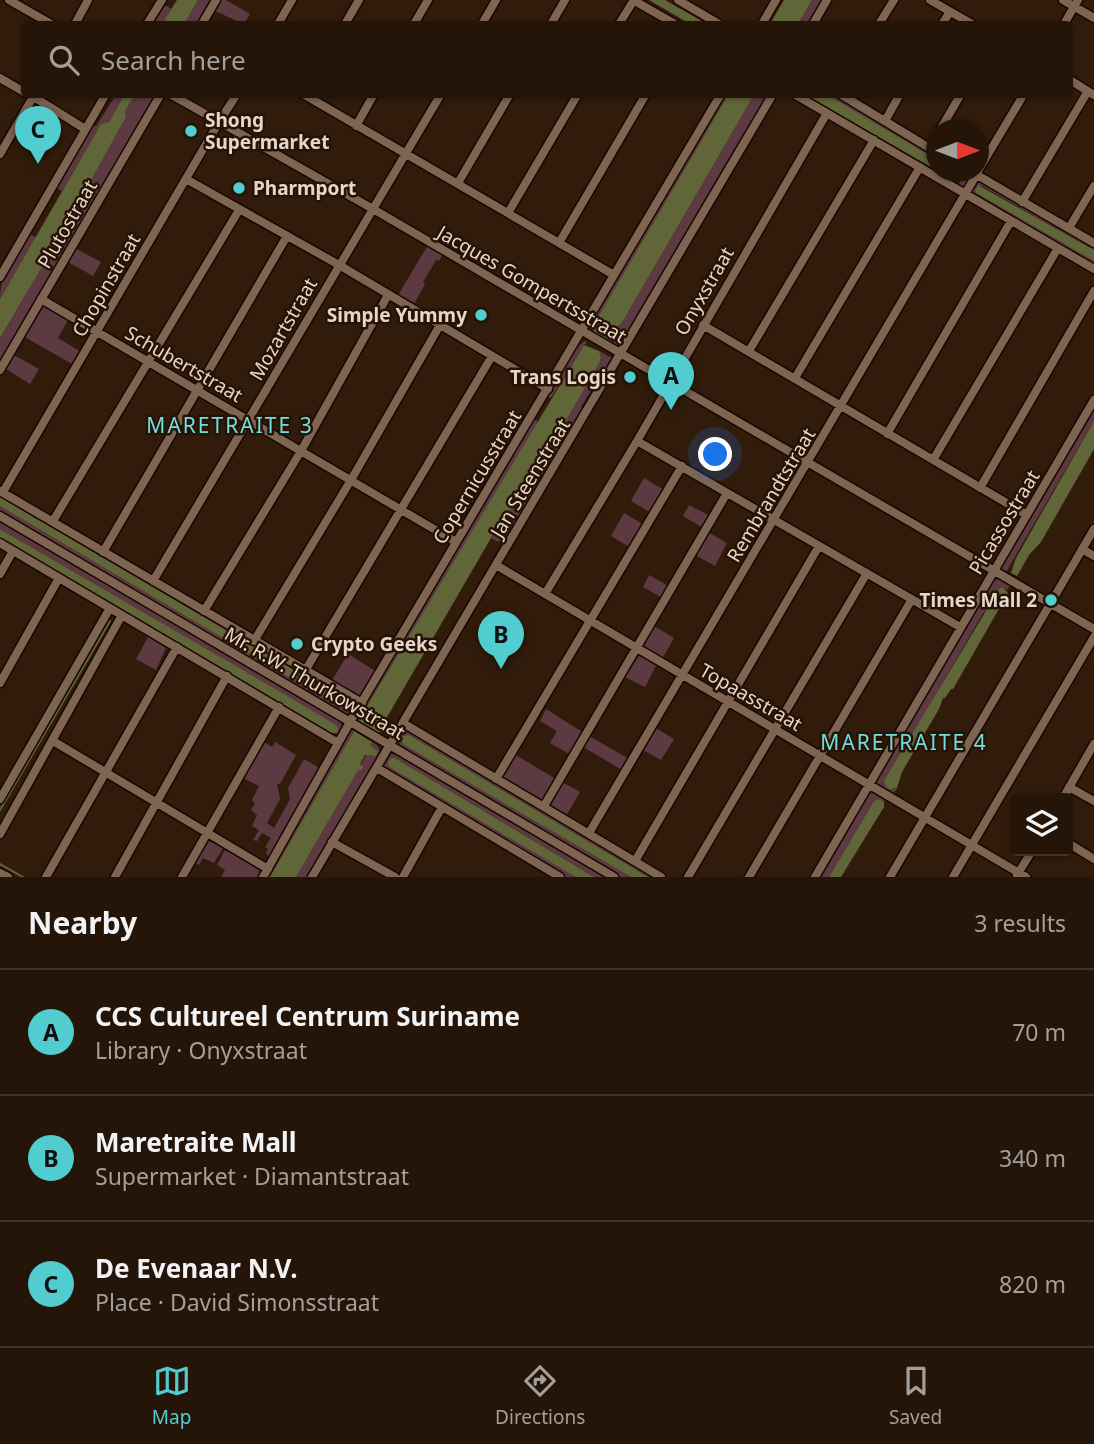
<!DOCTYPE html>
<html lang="en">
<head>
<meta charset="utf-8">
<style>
	body { margin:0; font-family:"Noto Sans",sans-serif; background:#312216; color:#f1f3f6 }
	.controls { position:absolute; right:21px; bottom:21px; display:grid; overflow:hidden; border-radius:7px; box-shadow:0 2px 5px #0004 }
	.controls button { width:63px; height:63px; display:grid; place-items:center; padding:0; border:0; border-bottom:2px solid #423429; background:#251508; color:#f1f3f6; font:35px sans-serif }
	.compass { position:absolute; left:926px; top:119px; width:63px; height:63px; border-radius:50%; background:#251508; box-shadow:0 2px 5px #0004; rotate:90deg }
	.you { position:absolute; left:716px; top:455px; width:24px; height:24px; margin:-18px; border:5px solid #fff; border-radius:50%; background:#1a73e8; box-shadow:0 0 0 10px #1a73e833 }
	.badge { display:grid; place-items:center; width:46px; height:46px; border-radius:50%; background:#52cdcf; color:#111; font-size:23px; font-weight:700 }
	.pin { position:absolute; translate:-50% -58px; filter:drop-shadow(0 2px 4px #0008) }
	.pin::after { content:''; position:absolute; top:37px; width:24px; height:21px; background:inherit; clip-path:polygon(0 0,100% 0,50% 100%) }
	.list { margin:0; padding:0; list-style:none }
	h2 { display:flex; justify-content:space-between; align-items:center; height:91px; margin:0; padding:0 28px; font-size:30px }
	h2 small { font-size:23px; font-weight:400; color:#a39f9c }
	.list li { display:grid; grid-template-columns:46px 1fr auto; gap:21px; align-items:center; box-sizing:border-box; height:126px; padding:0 28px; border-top:2px solid #423429 }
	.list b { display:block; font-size:26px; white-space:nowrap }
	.list p { margin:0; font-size:23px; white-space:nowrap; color:#a39f9c }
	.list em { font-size:23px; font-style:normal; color:#a39f9c }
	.icon { flex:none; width:38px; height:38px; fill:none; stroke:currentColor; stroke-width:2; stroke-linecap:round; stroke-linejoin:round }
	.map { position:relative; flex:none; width:1094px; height:877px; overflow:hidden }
	.search { position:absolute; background:#251508; box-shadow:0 2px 5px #0004; left:21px; right:21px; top:21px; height:77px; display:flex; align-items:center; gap:18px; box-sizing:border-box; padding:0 24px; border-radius:7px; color:#a39f9c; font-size:26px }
	.sheet { height:469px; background:#251508 }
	nav { display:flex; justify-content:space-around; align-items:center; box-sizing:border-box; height:98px; border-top:2px solid #423429; background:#251508; font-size:19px; color:#a39f9c }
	nav a { display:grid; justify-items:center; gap:4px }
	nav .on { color:#52cdcf }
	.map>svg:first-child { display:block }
	.green { fill:#5d3942 }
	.water { fill:#616639 }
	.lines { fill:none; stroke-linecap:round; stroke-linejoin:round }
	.stream { stroke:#616639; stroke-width:2 }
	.minor-casing { stroke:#180600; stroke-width:11 }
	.minor { stroke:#7e6552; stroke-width:8 }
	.poi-dot { fill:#52cdcf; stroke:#271303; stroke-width:2.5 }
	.labels { text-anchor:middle; stroke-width:5; stroke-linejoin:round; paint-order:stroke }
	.poi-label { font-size:19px; font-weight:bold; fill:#e5d6cc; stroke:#271303; text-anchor:start }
	.street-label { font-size:19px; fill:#e5d6cc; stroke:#271303 }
	.neighbourhood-label { font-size:21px; letter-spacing:2px; fill:#71dddf; stroke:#271303 }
</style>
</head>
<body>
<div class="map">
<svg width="1094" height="877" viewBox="0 0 1094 877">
	<rect width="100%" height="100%" fill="#311c0b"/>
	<path class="green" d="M198,0H212L198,24H184Z
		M221,0H226L250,14L244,24L215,11Z
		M812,0H825L811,24H798Z
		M164,5L172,9L162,24H151Z
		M116,95H124L109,122L101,124L62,191L56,188L91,126H96Z
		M135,95L156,96L0,363V338L54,247L126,117L125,111Z
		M725,95H728L594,324V333L589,329L590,324Z
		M754,95H770L622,345L617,346L606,340L623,321Z
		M799,95H805L959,184L964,175L957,172L967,173L969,180L965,186H958Z
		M827,95H834L936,155V159Z
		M978,180L1094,246V250L982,186L975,190L976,193L1094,261V266L975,196L971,189L974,182Z
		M31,235L36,237L0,299C0,274 15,254 31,235Z
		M428,245L443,254L439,261L436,260L423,282L425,284L413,306L397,297Z
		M75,248L101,262L93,276L68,262Z
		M44,306L68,320L58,338L81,352L74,365L23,336Z
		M585,341L587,343L584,345L551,398L548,397L577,347Z
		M599,351L614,359L610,370L605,368L581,407L585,410L505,545L491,538L516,501L556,433L560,431L601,357Z
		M14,355L39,369L30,384L6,369Z
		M1094,406V421L1006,572L1001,568L1002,563Z
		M534,420L539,421L358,721L356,719Z
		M644,478L664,490L651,513L631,501Z
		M689,505L710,516L703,528L683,516Z
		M0,506L344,710H349L350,707L347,699L353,702L354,704L350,713L342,714L0,513Z
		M624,513L644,525L631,548L611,536Z
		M0,522L340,719L342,726L339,735L335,736L338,732L336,725L0,529Z
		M708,532L727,543L715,566L695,555Z
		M649,575L670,587L664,599L643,587Z
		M998,579L1010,585L1007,590L1003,587L982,615L890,774L893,789L897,788L893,795L878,786L875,780L991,582Z
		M654,626L674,638L662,659L644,647Z
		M148,637L166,648L156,670L136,659Z
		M348,654L377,672L360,697L331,682Z
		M639,656L657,664L645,687L625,677Z
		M546,709L584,733L571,755L550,743L557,731L540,721Z
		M656,728L674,739L661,760L643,750Z
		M350,729L354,731L270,877H265Z
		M405,731L409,732L655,877H648L409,735L400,740L404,745L631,877H621L402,748L398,740L400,735Z
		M589,736L631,760L624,771L583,747Z
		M264,742L272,747L275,742L296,755L280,784H277L280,799L267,823L274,828L290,799L288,788L304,759L321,769L271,857L266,854L268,849L265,847L271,838L262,833L257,841L253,840L259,830L252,826L257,815L251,810L255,803L252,800L259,786L243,778Z
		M372,742L377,745L381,753L310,877H296L366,755H376L378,751L371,746Z
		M389,754L398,755L606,877H594L395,758L389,767L577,877H566L386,770L383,761Z
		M514,754L556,779L544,799L538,801L504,780L503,773Z
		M562,782L580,792L566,816L550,805Z
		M871,791L886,798L884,802L878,799L874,801L829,877H819L868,793Z
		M209,841L223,848L214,863L203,858L199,865L195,863L206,842Z
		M225,850L259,869V877H221L225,870L217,865Z"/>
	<path class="water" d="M177,0H198L184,24H162Z
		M649,0H665L707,24H690Z
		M784,0H812L798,24H770Z
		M124,95H135L125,111L126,117L54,247L0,338V299L101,124L109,122Z
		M728,95H754L623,321L606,340L594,333V324Z
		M805,95H827L836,100L936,159V170Z
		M978,185L1094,250V261L976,193L975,190Z
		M584,345L599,351L601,357L599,363L560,431L556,433L516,501L491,538L386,719L392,726L390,733L377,732L358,721Z
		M1094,421V449L1041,542L1029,555L1017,576L1011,573L1016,558Z
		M0,497L347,701L351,707L349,710H344L0,506Z
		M0,529L301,704L336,725L338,728V733H331L14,546L0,538Z
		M1003,587L1008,593L953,689H951L945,698H943L939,709L902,772L897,788L890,789L886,787L884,781L999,589Z
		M354,731L372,742L371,746L378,751L376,756L365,755L360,764L363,767L361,770H358L296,877H270Z
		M409,735L648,877H631L404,745L400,740L402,736Z
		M391,758H395L594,877H576L389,767L388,762Z
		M878,799L884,802V807L841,877H829L874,801Z"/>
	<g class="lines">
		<path class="stream" d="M0,810L110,621
			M0,864L23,877"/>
		<g class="minor-casing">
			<path id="minor" d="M9,0L51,24
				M633,0L675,24
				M678,0L719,24
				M930,0L972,24
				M1063,0L1094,18
				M75,24L88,0
				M147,24L162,0
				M202,24L216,0
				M278,24L292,0
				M345,24L359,0
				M414,24L428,0
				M482,24L496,0
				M551,24L565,0
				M619,24L634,0
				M762,24L776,0
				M813,24L827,0
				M879,24L894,0
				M942,24L950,12
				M1064,24L1078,0
				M0,78L24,92
				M1070,80L1094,95
				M29,94L85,129
				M170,94L373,209L1094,629
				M303,94L614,275
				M794,94L1094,269
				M840,94L936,152
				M885,121L900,94
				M356,126L374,94
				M940,130L961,94
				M929,148L936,136
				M0,154L33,97
				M978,171L1024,94
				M972,172L1094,243
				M186,179L339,265L548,389
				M458,183L510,94
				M1022,202L1088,91
				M508,213L578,94
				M1069,228L1094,186
				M559,243L646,94
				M0,277L106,94
				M41,299L456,542
				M703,325L1027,515
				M749,351L874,140
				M0,370L161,94
				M795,378L920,167
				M887,434L1011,221
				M637,441L960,627
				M933,460L1058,248
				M980,488L1094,291
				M0,491L362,703
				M3,492L219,122L237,94
				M0,516L614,877
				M53,521L239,210
				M0,543L338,743
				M1082,549L1094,556
				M103,552L287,236
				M496,565L1026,877
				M0,574L13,551
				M153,581L441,94
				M545,594L637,441L827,113
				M204,611L301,451L388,295
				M254,641L351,480L440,325
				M305,671L492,356
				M0,683L59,578
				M403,723L661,877
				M53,741L268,869
				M377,768L560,877
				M496,779L682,466
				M1069,787L1094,801
				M1063,798L1094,744
				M0,799L110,608
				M544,806L727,493
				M589,833L978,172
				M0,834L122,615
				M332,842L395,877
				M1068,843L1094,859
				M635,861L819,546
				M0,873L8,877
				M1017,875L1032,851
				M46,877L177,647
				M115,877L227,676
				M182,877L279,707
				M263,877L350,722L721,94
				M312,877L773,94
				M403,877L442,807
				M688,877L867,573
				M749,877L912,599
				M815,877L1094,400
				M890,877L1094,529
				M953,877L1094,637"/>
		</g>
		<use href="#minor" class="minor"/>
	</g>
	<g class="poi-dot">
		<circle cx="191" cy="131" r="7"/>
		<circle cx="239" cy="188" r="7"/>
		<circle cx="481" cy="315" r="7"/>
		<circle cx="630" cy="377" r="7"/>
		<circle cx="1051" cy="600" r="7"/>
		<circle cx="297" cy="644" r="7"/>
	</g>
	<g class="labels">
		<g class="poi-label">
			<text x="205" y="127">Shong<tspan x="205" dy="22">Supermarket</tspan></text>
			<text x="253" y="195">Pharmport</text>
			<text x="467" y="322" text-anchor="end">Simple Yummy</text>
			<text x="616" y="384" text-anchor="end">Trans Logis</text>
			<text x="1037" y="607" text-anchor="end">Times Mall 2</text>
			<text x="311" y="651">Crypto Geeks</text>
		</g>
		<g class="street-label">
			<text transform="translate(67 224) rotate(-60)" y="7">Plutostraat</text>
			<text transform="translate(532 284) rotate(30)" y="7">Jacques Gompertsstraat</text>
			<text transform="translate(106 285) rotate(-60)" y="7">Chopinstraat</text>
			<text transform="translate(704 291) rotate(-60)" y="7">Onyxstraat</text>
			<text transform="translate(283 329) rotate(-60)" y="7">Mozartstraat</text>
			<text transform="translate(184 364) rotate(30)" y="7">Schubertstraat</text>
			<text transform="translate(477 477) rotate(-59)" y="7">Copernicusstraat</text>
			<text transform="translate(530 478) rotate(-59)" y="7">Jan Steenstraat</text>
			<text transform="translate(771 495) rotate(-59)" y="7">Rembrandtstraat</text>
			<text transform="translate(1004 522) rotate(-59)" y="7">Picassostraat</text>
			<text transform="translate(315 683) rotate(30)" y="7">Mr. R.W. Thurkowstraat</text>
			<text transform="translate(751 697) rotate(30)" y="7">Topaasstraat</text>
		</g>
		<g class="neighbourhood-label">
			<text x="230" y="433">MARETRAITE 3</text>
			<text x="904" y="750">MARETRAITE 4</text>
		</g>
	</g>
</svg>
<div class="controls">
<button><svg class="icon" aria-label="layers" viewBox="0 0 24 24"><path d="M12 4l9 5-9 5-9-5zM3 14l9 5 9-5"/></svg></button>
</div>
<svg class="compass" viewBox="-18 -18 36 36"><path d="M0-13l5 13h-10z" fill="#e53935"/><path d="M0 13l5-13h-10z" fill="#a39f9c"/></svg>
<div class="you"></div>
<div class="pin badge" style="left:671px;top:410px">A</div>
<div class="pin badge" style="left:501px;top:669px">B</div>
<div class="pin badge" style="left:38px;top:164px">C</div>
<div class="search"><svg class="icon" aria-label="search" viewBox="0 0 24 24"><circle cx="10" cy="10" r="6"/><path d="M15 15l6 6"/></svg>Search here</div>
</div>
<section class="sheet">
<h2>Nearby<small>3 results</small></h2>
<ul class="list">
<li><span class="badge">A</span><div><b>CCS Cultureel Centrum Suriname</b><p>Library · Onyxstraat</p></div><em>70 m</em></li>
<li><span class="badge">B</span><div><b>Maretraite Mall</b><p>Supermarket · Diamantstraat</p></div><em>340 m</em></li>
<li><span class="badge">C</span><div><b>De Evenaar N.V.</b><p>Place · David Simonsstraat</p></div><em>820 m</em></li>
</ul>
</section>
<nav>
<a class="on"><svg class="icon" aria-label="map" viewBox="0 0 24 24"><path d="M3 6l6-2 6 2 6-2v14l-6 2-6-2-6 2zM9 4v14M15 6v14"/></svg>Map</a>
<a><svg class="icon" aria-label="directions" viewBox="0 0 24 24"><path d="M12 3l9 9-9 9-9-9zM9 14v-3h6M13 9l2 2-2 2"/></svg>Directions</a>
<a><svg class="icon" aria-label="saved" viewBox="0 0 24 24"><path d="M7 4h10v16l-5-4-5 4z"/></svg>Saved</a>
</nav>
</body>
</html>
